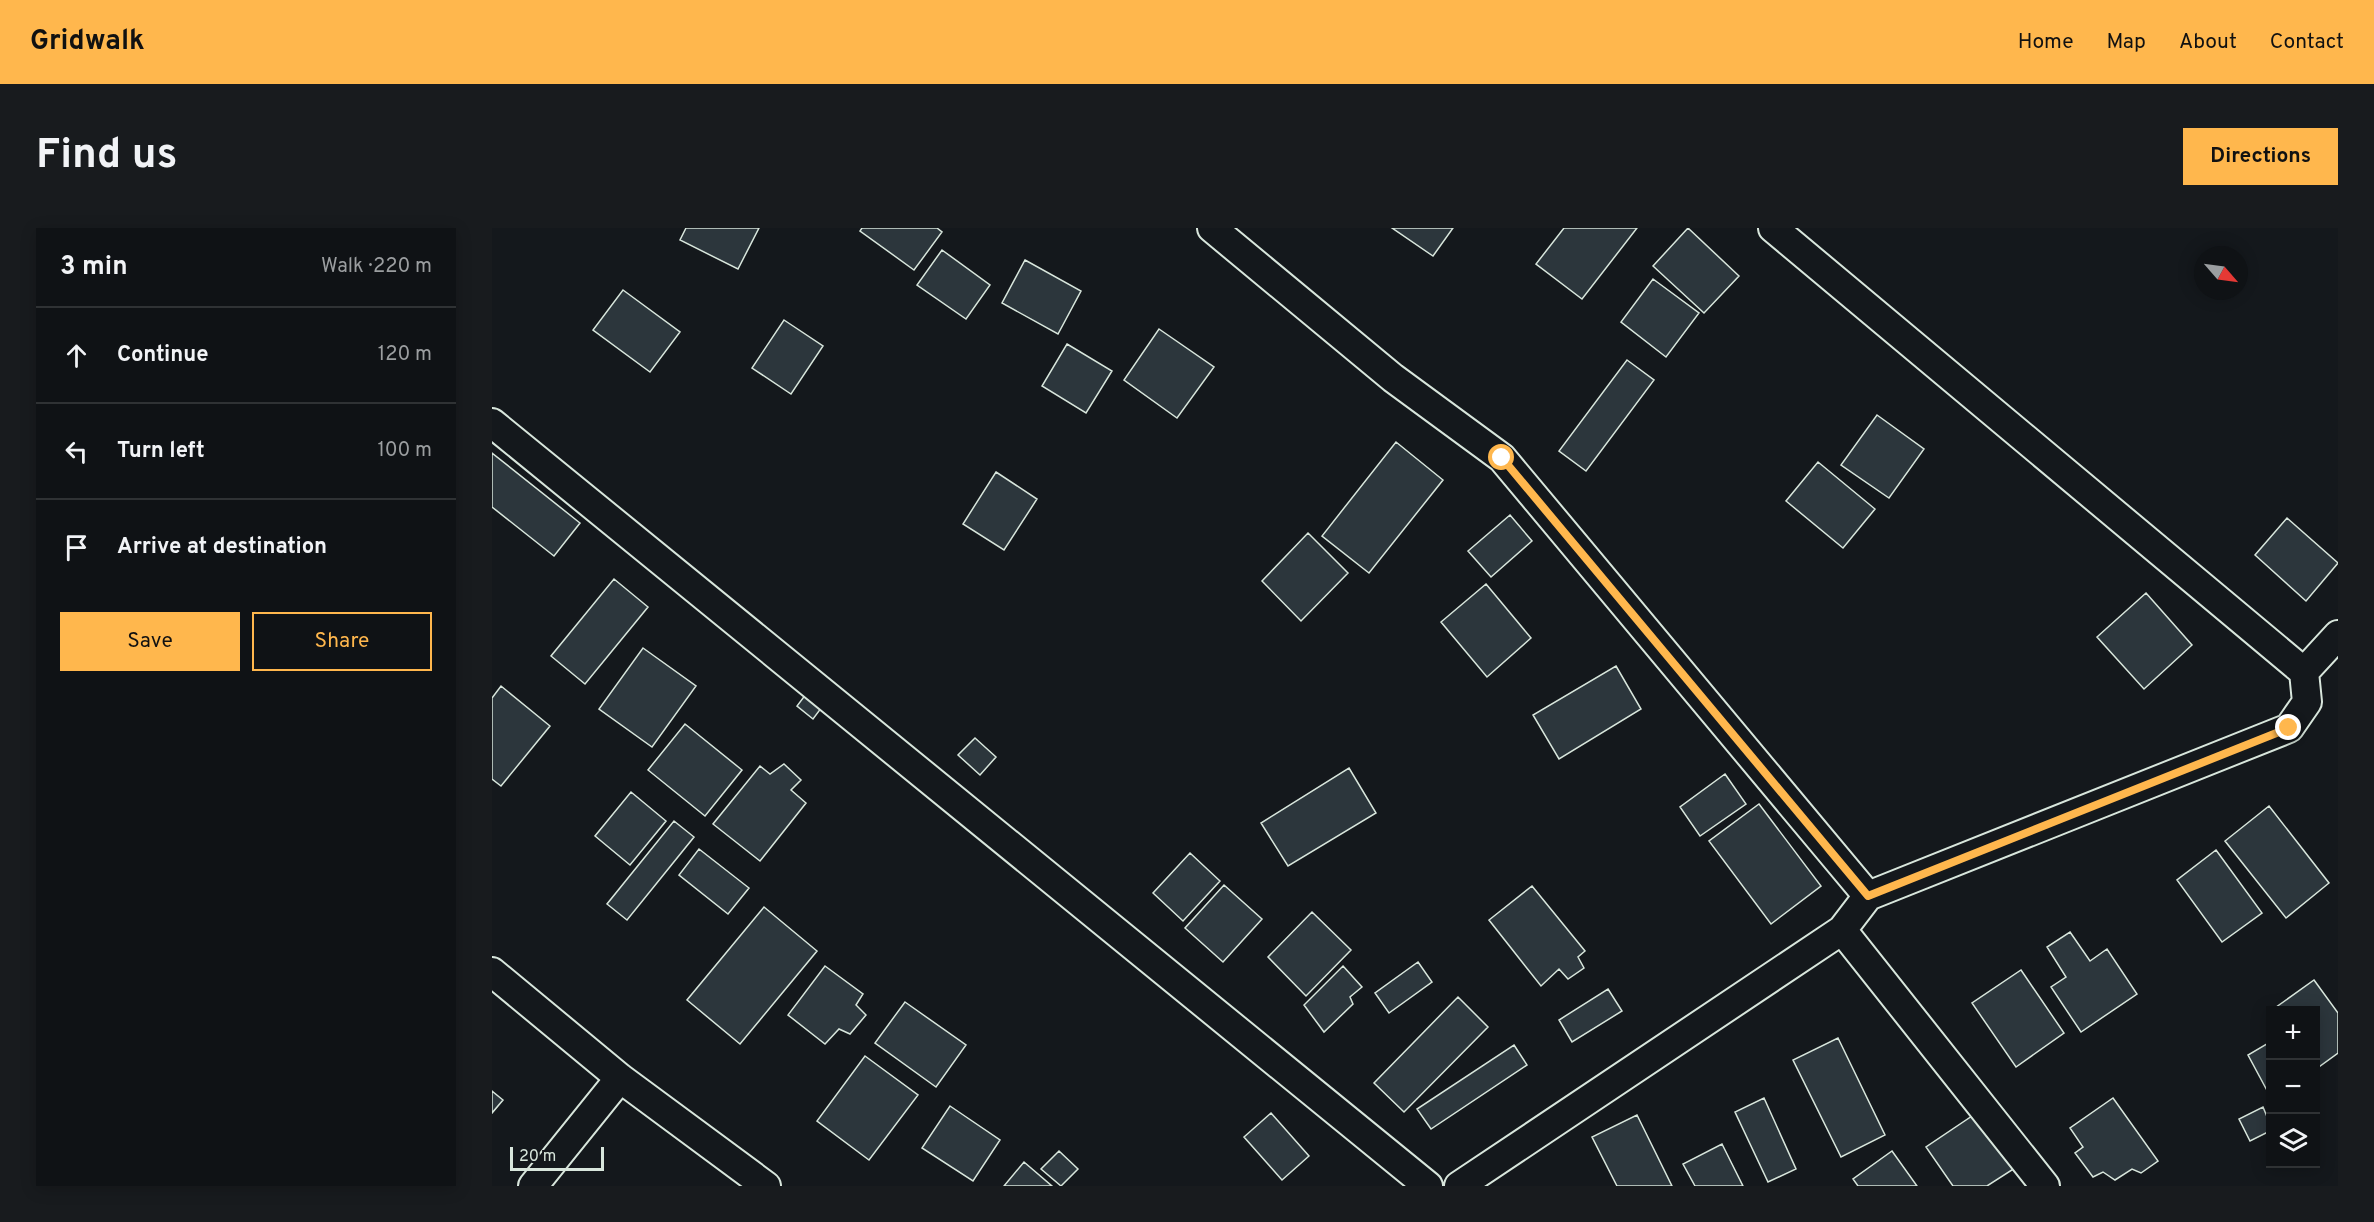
<!DOCTYPE html>
<html lang="en">
<head>
<meta charset="utf-8">
<style>
	body { margin:0; font-family:Overpass,sans-serif; background:#181b1e; color:#f1f3f6 }
	.controls { position:absolute; right:18px; bottom:18px; display:grid; overflow:hidden; border-radius:0px; box-shadow:0 3px 15px #0003 }
	.controls button { width:54px; height:54px; display:grid; place-items:center; padding:0; border:0; border-bottom:2px solid #2f3234; background:#0f1215; color:#f1f3f6; font:30px sans-serif }
	.compass { position:absolute; left:1702px; top:18px; width:54px; height:54px; border-radius:50%; background:#0f1215; box-shadow:0 3px 15px #0003; rotate:118deg }
	.scale { position:absolute; left:18px; bottom:15px; width:94px; box-sizing:border-box; padding-left:6px; border:3px solid #d8e6dc; border-top:0; font-size:16px; line-height:21px; white-space:nowrap; color:#d8e6dc; -webkit-text-stroke:4px #14181c; paint-order:stroke }
	.stop { position:absolute; width:18px; height:18px; margin:-14px; border:4px solid #ffb74d; border-radius:50%; background:#fff }
	.stop.end { background:#ffb74d; border-color:#fff; box-shadow:0 2px 6px #0008 }
	.list { margin:0; padding:0; list-style:none }
	h2 { display:flex; justify-content:space-between; align-items:center; height:78px; margin:0; padding:0 24px; font-size:26px }
	h2 small { font-size:20px; font-weight:400; color:#9b9ea0 }
	.list li { display:grid; grid-template-columns:39px 1fr auto; gap:18px; align-items:center; box-sizing:border-box; height:96px; padding:0 24px; border-top:2px solid #2f3234 }
	.list b { display:block; font-size:22px; white-space:nowrap }
	.list em { font-size:20px; font-style:normal; color:#9b9ea0 }
	.actions { display:flex; gap:12px; padding:18px 24px }
	.actions a { flex:1; padding:14px 0; border:2px solid #ffb74d; border-radius:0px; text-align:center; font-size:21px; color:#ffb74d }
	.actions .main { background:#ffb74d; color:#111 }
	.icon { flex:none; width:33px; height:33px; fill:none; stroke:currentColor; stroke-width:2; stroke-linecap:round; stroke-linejoin:round }
	.map { position:relative; flex:none; width:1846px; height:958px; overflow:hidden; border-radius:0px }
	header { display:flex; align-items:center; gap:36px; box-sizing:border-box; height:84px; padding:0 30px; background:#ffb74d; color:#111 }
	header strong { font-size:28px }
	nav { display:flex; gap:33px; margin-inline-start:auto; font-size:21px }
	.intro { display:flex; align-items:center; justify-content:space-between; box-sizing:border-box; height:144px; padding:0 36px }
	h1 { margin:0; font-size:42px }
	.button { padding:15px 27px; border-radius:0px; background:#ffb74d; color:#111; font-size:21px; font-weight:700 }
	main { display:flex; gap:36px; padding:0 36px }
	aside { flex:1; background:#0f1215; border-radius:0px; box-shadow:0 3px 15px #0003 }
	.map>svg:first-child { display:block }
	.building { fill:#2c363c; stroke:#d8e6dc; stroke-width:1.5 }
	.lines { fill:none; stroke-linecap:round; stroke-linejoin:round }
	.minor-casing { stroke:#d8e6dc; stroke-width:32 }
	.minor { stroke:#14181c; stroke-width:28 }
	.route { stroke:#ffb74d; stroke-width:8 }
</style>
</head>
<body>
<header>
<strong>Gridwalk</strong>
<nav><a>Home</a><a>Map</a><a>About</a><a>Contact</a></nav>
</header>
<div class="intro"><h1>Find us</h1><a class="button">Directions</a></div>
<main>
<aside>
<h2>3 min<small>Walk · 220 m</small></h2>
<ul class="list">
<li><svg class="icon" aria-label="ahead" viewBox="0 0 24 24"><path d="M12 20V5M6 11l6-6 6 6"/></svg><div><b>Continue</b></div><em>120 m</em></li>
<li><svg class="icon" aria-label="left" viewBox="0 0 24 24"><path d="M17 20v-9H6M10 6l-5 5 5 5"/></svg><div><b>Turn left</b></div><em>100 m</em></li>
<li><svg class="icon" aria-label="arrive" viewBox="0 0 24 24"><path d="M6 21V4h12l-3 4 3 4H6"/></svg><div><b>Arrive at destination</b></div></li>
</ul>
<div class="actions"><a class="main">Save</a><a>Share</a></div>
</aside>
<div class="map">
<svg width="1846" height="958" viewBox="0 0 1846 958">
	<rect width="100%" height="100%" fill="#14181c"/>
	<path class="building" d="M194,0H267L246,41L188,12Z
		M370,0H445L450,4L422,42L368,3Z
		M900,0H961L941,28Z
		M1072,0H1145L1090,71L1044,36Z
		M1196,0L1247,48L1212,85L1161,38Z
		M450,22L498,57L474,91L425,57Z
		M533,32L589,63L566,106L510,75Z
		M1161,51L1207,85L1174,129L1129,94Z
		M131,62L188,104L158,144L101,102Z
		M292,92L331,118L299,166L260,140Z
		M667,101L722,139L685,190L632,152Z
		M575,116L620,143L594,185L550,158Z
		M1135,132L1162,152L1094,243L1067,223Z
		M1385,187L1432,221L1397,270L1349,237Z
		M904,214L951,252L877,345L830,308Z
		M0,225L88,295L62,328L0,279Z
		M1326,234L1383,281L1351,320L1294,273Z
		M504,244L545,271L512,322L471,296Z
		M1018,287L1040,313L999,349L976,323Z
		M1795,290L1846,335L1814,373L1763,327Z
		M816,305L856,345L809,393L770,353Z
		M122,351L156,379L93,456L59,428Z
		M994,356L1039,410L995,449L949,394Z
		M1654,365L1700,417L1652,461L1605,409Z
		M151,420L204,458L160,519L107,481Z
		M1124,438L1149,481L1067,531L1041,487Z
		M9,458L58,498L9,558L0,551V470Z
		M314,466L330,479L321,491L305,478Z
		M193,496L250,542L213,588L156,542Z
		M483,510L504,529L488,547L466,527Z
		M292,536L309,552L299,562L314,575L268,633L221,596L268,538L278,546Z
		M857,540L884,585L796,638L769,595Z
		M1233,546L1254,576L1208,608L1188,579Z
		M139,564L174,593L138,637L103,608Z
		M1267,576L1329,658L1279,696L1217,613Z
		M1777,578L1837,655L1794,690L1733,613Z
		M182,593L202,609L135,692L115,676Z
		M207,621L257,660L236,686L187,647Z
		M1724,622L1770,685L1730,714L1685,652Z
		M698,625L728,653L691,693L661,665Z
		M732,657L770,691L731,734L693,700Z
		M1040,658L1093,723L1086,729L1092,740L1076,751L1067,741L1049,758L997,692Z
		M272,679L325,723L248,816L195,772Z
		M820,684L859,722L814,768L776,729Z
		M1578,704L1598,733L1615,721L1645,766L1589,804L1559,759L1574,749L1555,719Z
		M926,734L940,754L897,785L883,765Z
		M333,738L371,766L364,777L374,787L358,806L347,801L333,816L296,787Z
		M851,738L870,759L858,769L861,776L832,804L812,777Z
		M1529,742L1572,805L1524,839L1480,775Z
		M1822,752L1846,785V825L1824,841V782H1780Z
		M1116,761L1130,783L1080,814L1067,792Z
		M966,769L996,799L912,884L882,855Z
		M413,774L474,817L444,859L383,815Z
		M1346,810L1393,907L1349,929L1301,832Z
		M1778,814V868L1756,827Z
		M1022,817L1035,837L939,901L925,881Z
		M373,828L426,867L377,932L325,893Z
		M0,863L11,872L0,885Z
		M1272,870L1304,941L1276,954L1243,884Z
		M1621,870L1666,933L1649,945L1640,941L1623,952L1611,944L1601,949L1583,925L1591,919L1578,900Z
		M458,878L508,912L481,953L430,920Z
		M1771,879L1778,896V903L1758,913L1747,891Z
		M1486,884L1523,940L1495,958H1461L1434,919Z
		M779,885L817,928L790,952L752,909Z
		M1145,887L1180,958H1125L1100,909Z
		M1230,916L1251,958H1203L1191,936Z
		M567,923L586,941L569,958L549,941Z
		M1400,923L1425,958H1366L1361,951Z
		M532,934L560,958H512Z"/>
	<g class="lines">
		<g class="minor-casing">
			<path id="minor" d="M720,0L901,150L1010,230L1376,668
				M0,195L936,958
				M1812,444L1846,407
				M1350,702L1553,958
				M0,744L128,850L274,958
				M41,958L128,850
				M967,958L1350,702L1376,668L1797,500L1815,474L1812,444L1281,0"/>
		</g>
		<use href="#minor" class="minor"/>
	</g>
	<g class="lines">
		<path class="route" d="M1010,230L1376,668L1797,500"/>
	</g>
</svg>
<div class="controls">
<button>+</button>
<button>−</button>
<button><svg class="icon" aria-label="layers" viewBox="0 0 24 24"><path d="M12 4l9 5-9 5-9-5zM3 14l9 5 9-5"/></svg></button>
</div>
<svg class="compass" viewBox="-18 -18 36 36"><path d="M0-13l5 13h-10z" fill="#e53935"/><path d="M0 13l5-13h-10z" fill="#9b9ea0"/></svg>
<div class="scale">20 m</div>
<div class="stop" style="left:1010px;top:230px"></div>
<div class="stop end" style="left:1797px;top:500px"></div>
</div>
</main>
</body>
</html>
